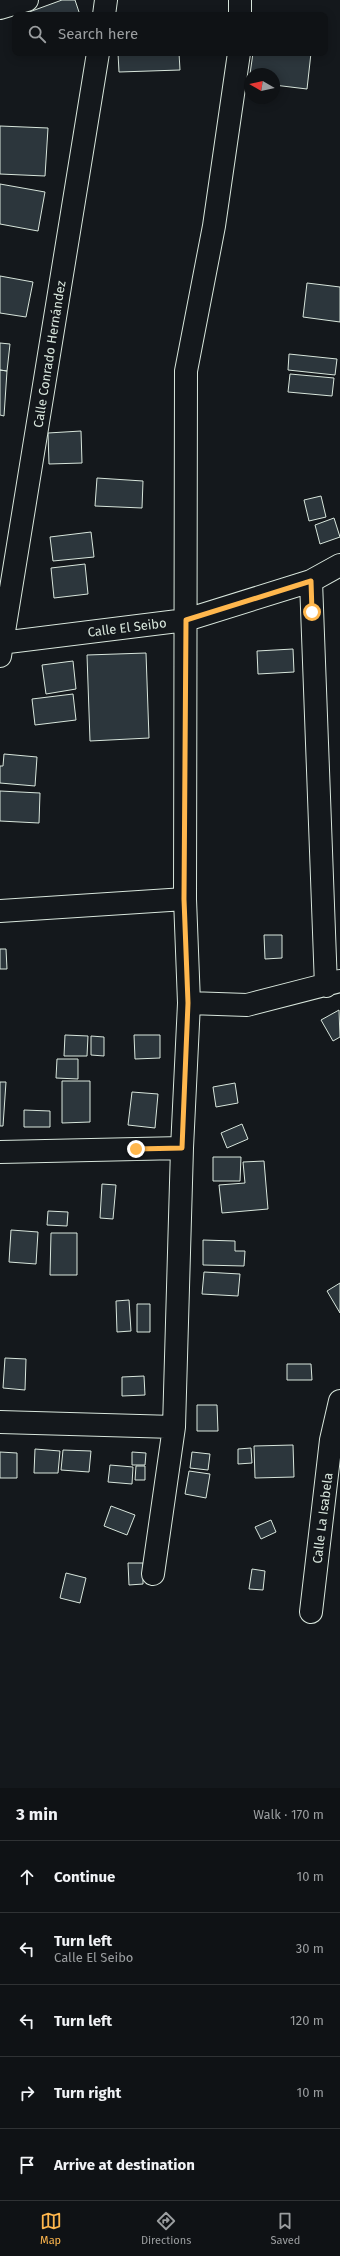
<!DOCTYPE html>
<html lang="en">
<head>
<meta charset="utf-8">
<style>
	body { margin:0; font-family:"Fira Sans",sans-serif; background:#1d2022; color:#f1f3f6 }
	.compass { position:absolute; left:244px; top:68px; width:36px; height:36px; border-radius:50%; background:#0f1215; box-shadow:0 2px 10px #0003; rotate:279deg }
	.stop { position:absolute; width:12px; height:12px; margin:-9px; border:3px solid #ffb74d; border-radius:50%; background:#fff }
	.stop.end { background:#ffb74d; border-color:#fff; box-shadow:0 1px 4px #0008 }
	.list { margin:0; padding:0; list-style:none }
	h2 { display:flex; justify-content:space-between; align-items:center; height:52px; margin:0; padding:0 16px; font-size:17px }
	h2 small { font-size:13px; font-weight:400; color:#9b9ea0 }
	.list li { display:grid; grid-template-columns:26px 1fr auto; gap:12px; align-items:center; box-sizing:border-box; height:72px; padding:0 16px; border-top:1px solid #2f3234 }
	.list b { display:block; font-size:15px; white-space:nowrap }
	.list p { margin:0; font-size:13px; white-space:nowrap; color:#9b9ea0 }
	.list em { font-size:13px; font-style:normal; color:#9b9ea0 }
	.icon { flex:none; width:22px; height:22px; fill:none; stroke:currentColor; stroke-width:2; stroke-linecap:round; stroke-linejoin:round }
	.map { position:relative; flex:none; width:340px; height:1788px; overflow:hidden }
	.search { position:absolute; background:#0f1215; box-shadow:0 2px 10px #0003; left:12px; right:12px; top:12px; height:44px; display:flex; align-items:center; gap:10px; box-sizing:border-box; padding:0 14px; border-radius:8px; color:#9b9ea0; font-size:15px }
	.sheet { height:412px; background:#0f1215 }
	nav { display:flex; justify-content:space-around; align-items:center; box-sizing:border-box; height:56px; border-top:1px solid #2f3234; background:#0f1215; font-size:11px; color:#9b9ea0 }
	nav a { display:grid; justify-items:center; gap:2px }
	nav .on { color:#ffb74d }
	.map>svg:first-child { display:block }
	.building { fill:#2c363c; stroke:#d8e6dc }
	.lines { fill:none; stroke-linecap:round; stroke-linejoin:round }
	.street-casing { stroke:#d8e6dc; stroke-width:24 }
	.street { stroke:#14181c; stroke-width:22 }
	.route { stroke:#ffb74d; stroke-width:5 }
	.labels { text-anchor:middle; stroke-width:3; stroke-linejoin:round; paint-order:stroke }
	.street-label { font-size:13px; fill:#d8e6dc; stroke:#14181c }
</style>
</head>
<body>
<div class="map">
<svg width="340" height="1788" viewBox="0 0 340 1788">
	<rect width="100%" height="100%" fill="#14181c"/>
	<path class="building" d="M62,0H75L80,15H21Z
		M118,53H179L180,70L119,72Z
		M253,53H311L307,89L274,85V74H250Z
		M0,126L48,128L45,176L0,174Z
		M0,184L45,192L38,231L0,224Z
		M0,276L33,282L26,317L0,313Z
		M307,283L340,287V322L303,317Z
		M0,343L10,344L7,371L0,370Z
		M289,354L337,359L335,375L288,370Z
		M0,370L7,371L4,416L0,415Z
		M290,374L334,378L332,396L288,392Z
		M81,431L82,463L49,464L48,433Z
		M97,478L143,481L142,508L95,506Z
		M321,496L326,517L309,521L304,500Z
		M334,518L340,537L320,544L315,525Z
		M91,532L94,557L53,561L50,537Z
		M85,564L88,594L54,598L51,568Z
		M293,649L294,672L258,674L257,651Z
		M146,653L149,738L90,741L87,655Z
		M73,661L76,689L46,694L42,665Z
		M73,694L76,720L35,725L32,699Z
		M4,754L37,757L35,786L0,783V766H3Z
		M0,791L40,793L39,823L0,821Z
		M264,935H282V958L265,959Z
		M0,949H6L7,969H0Z
		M339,1010L340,1037L333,1041L321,1020Z
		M65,1035L88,1036L87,1056H64Z
		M134,1035H160V1058L135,1059Z
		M91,1036L104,1037V1056L91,1055Z
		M57,1059H78V1079L56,1078Z
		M62,1081H90V1122L62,1123Z
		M0,1082H6L3,1126H0Z
		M235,1083L238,1103L216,1107L213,1087Z
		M132,1092L158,1094L155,1128L128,1125Z
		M24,1110L50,1111V1127H24Z
		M242,1124L248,1139L227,1148L221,1133Z
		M213,1157H241L240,1181H213Z
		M264,1161L268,1209L222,1213L219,1185L245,1183L243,1162Z
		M102,1184L116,1185L113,1219L100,1218Z
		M48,1211L68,1212L67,1226L47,1225Z
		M11,1230L38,1232L36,1264L9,1262Z
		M51,1233H77V1275H50Z
		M203,1240L235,1241V1251H245L244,1266L203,1265Z
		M204,1272L240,1274L238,1296L202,1294Z
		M340,1283V1313L327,1291Z
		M129,1300L131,1331L117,1332L116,1301Z
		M137,1304H150V1332H137Z
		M5,1358L26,1359L25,1390L3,1388Z
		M287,1364H311L312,1380H287Z
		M144,1376L145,1395L122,1396V1377Z
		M197,1405H217L218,1431H197Z
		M293,1445L294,1477L255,1478L254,1446Z
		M251,1448L252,1463L238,1464V1449Z
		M35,1449L60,1451L58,1473H34Z
		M63,1450L91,1451L89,1472L61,1470Z
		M0,1452L17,1453V1478H0Z
		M132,1452L146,1453L145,1465H132Z
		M192,1452L210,1454L208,1470L190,1468Z
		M110,1465L133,1467L132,1484L108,1482Z
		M136,1466H145V1480H135Z
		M189,1471L210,1474L206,1498L185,1494Z
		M111,1506L135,1515L127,1535L104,1526Z
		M271,1520L276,1532L261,1539L255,1527Z
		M128,1563H143V1584L129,1585Z
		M252,1569L265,1571L263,1590L249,1589Z
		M66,1573L86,1578L80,1603L60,1598Z"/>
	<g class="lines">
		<g class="street-casing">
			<path id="street" d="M240,0V15
				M0,8L27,0
				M104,15L106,0
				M311,581L326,986
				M0,643L186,620L311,581L340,565
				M0,656L98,53
				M0,911L185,899
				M189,1003L247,1005L340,981
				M0,1152L182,1148
				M0,1422L174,1427L182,1148L189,1003L185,899L186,371L214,226L239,53
				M153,1574L174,1427
				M311,1612L331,1440L340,1401"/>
		</g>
		<use href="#street" class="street"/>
	</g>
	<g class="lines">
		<path class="route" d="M136,1149L182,1148L188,1003L184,899L186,620L311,581L312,612"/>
	</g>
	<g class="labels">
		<g class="street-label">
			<text transform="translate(49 354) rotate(-81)" y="5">Calle Conrado Hernández</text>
			<text transform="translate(127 627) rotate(-7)" y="5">Calle El Seibo</text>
			<text transform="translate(322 1518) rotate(-83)" y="5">Calle La Isabela</text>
		</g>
	</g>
</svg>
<svg class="compass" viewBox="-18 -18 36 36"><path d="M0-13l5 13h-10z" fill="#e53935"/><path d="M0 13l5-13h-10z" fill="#9b9ea0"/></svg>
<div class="stop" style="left:312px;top:612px"></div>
<div class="stop end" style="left:136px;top:1149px"></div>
<div class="search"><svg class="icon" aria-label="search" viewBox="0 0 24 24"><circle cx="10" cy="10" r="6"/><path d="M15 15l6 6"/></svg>Search here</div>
</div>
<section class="sheet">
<h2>3 min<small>Walk · 170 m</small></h2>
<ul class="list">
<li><svg class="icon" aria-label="ahead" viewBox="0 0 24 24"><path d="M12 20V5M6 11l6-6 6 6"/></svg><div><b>Continue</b></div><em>10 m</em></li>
<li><svg class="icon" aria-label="left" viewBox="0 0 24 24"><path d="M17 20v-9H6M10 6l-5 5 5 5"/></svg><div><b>Turn left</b><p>Calle El Seibo</p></div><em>30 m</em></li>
<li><svg class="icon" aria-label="left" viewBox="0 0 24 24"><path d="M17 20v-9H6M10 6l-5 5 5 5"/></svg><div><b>Turn left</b></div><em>120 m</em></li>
<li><svg class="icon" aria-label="right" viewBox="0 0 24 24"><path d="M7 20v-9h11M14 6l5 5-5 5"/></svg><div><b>Turn right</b></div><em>10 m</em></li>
<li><svg class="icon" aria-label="arrive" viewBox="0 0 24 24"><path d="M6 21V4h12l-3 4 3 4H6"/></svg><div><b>Arrive at destination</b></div></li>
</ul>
</section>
<nav>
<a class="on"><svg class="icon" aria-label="map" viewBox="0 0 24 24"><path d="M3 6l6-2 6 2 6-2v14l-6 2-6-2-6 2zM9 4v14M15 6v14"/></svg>Map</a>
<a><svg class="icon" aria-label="directions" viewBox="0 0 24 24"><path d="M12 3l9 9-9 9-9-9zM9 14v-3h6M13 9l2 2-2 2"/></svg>Directions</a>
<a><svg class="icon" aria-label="saved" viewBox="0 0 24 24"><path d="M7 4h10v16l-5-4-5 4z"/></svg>Saved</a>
</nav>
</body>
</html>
